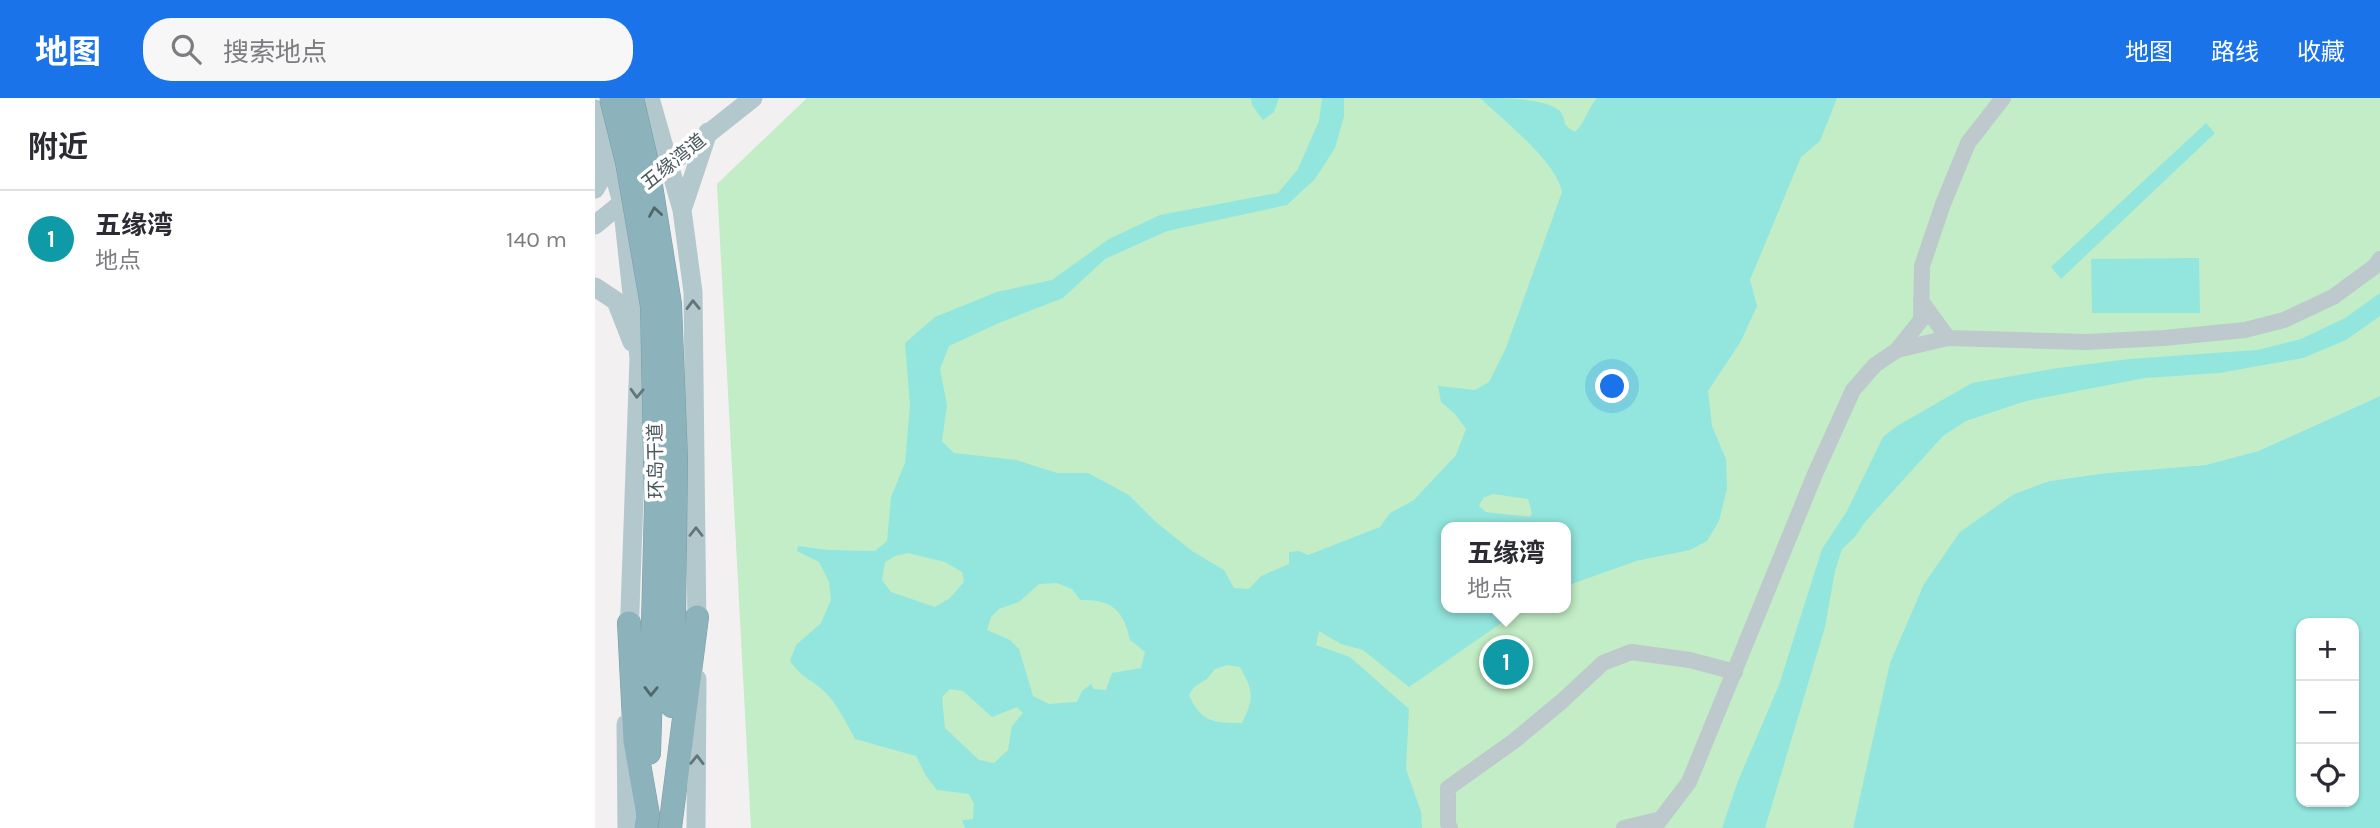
<!DOCTYPE html>
<html lang="zh">
<head>
<meta charset="utf-8">
<style>
	body { margin:0; font-family:Karla,"Noto Sans SC",sans-serif; background:#f7f7f7; color:#2b2b33 }
	.controls { position:absolute; right:21px; bottom:21px; display:grid; overflow:hidden; border-radius:14px; box-shadow:0 2px 5px #0004 }
	.controls button { width:63px; height:63px; display:grid; place-items:center; padding:0; border:0; border-bottom:2px solid #e1e1e2; background:#fff; color:#2b2b33; font:35px sans-serif }
	.you { position:absolute; left:1018px; top:289px; width:24px; height:24px; margin:-18px; border:5px solid #fff; border-radius:50%; background:#1a73e8; box-shadow:0 0 0 10px #1a73e833 }
	.badge { display:grid; place-items:center; width:46px; height:46px; border-radius:50%; background:#1a73e8; color:#fff; font-size:23px; font-weight:700 }
	.pin { position:absolute; translate:-50% -50%; border:4px solid #fff; box-shadow:0 2px 7px #0006 }
	.popup { position:absolute; left:846px; top:424px; width:130px; height:91px; box-sizing:border-box; display:grid; place-content:center; border-radius:14px; background:#fff; filter:drop-shadow(0 2px 5px #0005); font-size:23px; white-space:nowrap; color:#7c7c81 }
	.popup b { font-size:26px; color:#2b2b33 }
	.popup::after { content:''; position:absolute; left:50%; top:100%; margin-left:-14px; border:14px solid transparent; border-top-color:#fff }
	.list { margin:0; padding:0; list-style:none }
	h2 { display:flex; justify-content:space-between; align-items:center; height:91px; margin:0; padding:0 28px; font-size:30px }
	h2 small { font-size:23px; font-weight:400; color:#7c7c81 }
	.list li { display:grid; grid-template-columns:46px 1fr auto; gap:21px; align-items:center; box-sizing:border-box; height:98px; padding:0 28px; border-top:2px solid #e1e1e2 }
	.list b { display:block; font-size:26px; white-space:nowrap }
	.list p { margin:0; font-size:23px; white-space:nowrap; color:#7c7c81 }
	.list em { font-size:23px; font-style:normal; color:#7c7c81 }
	.icon { flex:none; width:38px; height:38px; fill:none; stroke:currentColor; stroke-width:2; stroke-linecap:round; stroke-linejoin:round }
	.map { position:relative; flex:none; width:1785px; height:730px; overflow:hidden }
	header { display:flex; align-items:center; gap:42px; box-sizing:border-box; height:98px; padding:0 35px; background:#1a73e8; color:#fff }
	header strong { font-size:33px }
	nav { display:flex; gap:38px; margin-inline-start:auto; font-size:24px }
	.search { width:490px; height:63px; background:#f7f7f7; display:flex; align-items:center; gap:18px; box-sizing:border-box; padding:0 24px; border-radius:28px; color:#7c7c81; font-size:26px }
	main { display:flex }
	aside { flex:1; background:#fff }
	.map>svg:first-child { display:block }
	.green { fill:#c2edc6; fill-rule:evenodd }
	.water { fill:#93e6de; fill-rule:evenodd }
	.lines { fill:none; stroke-linecap:round; stroke-linejoin:round }
	.highway-casing { stroke:#779da7; stroke-width:24 }
	.minor { stroke:#bdc9cc; stroke-width:16 }
	.major { stroke:#b2c8cd; stroke-width:19 }
	.highway { stroke:#8cb2bb; stroke-width:23 }
	.highway-bridge-casing { stroke:#779da7; stroke-width:24; stroke-linecap:butt }
	.highway-bridge { stroke:#8cb2bb; stroke-width:23 }
	.oneway { stroke:#53666b }
	.oneway2 { stroke:#637579 }
	.labels { text-anchor:middle; stroke-width:7; stroke-linejoin:round; paint-order:stroke }
	.street-label { font-size:19px; fill:#49595d; stroke:#fff }
</style>
</head>
<body>
<header>
<strong>地图</strong>
<div class="search"><svg class="icon" aria-label="search" viewBox="0 0 24 24"><circle cx="10" cy="10" r="6"/><path d="M15 15l6 6"/></svg>搜索地点</div>
<nav><a>地图</a><a>路线</a><a>收藏</a></nav>
</header>
<main>
<aside>
<h2>附近<small></small></h2>
<ul class="list">
<li><span class="badge" style="background:#0f9aa8">1</span><div><b>五缘湾</b><p>地点</p></div><em>140 m</em></li>
</ul>
</aside>
<div class="map">
<svg width="1785" height="730" viewBox="0 0 1785 730">
	<rect width="100%" height="100%" fill="#f3f0f1"/>
	<path class="green" d="M212,0H1785V298L1663,353L1610,367L1511,375L1454,383L1419,396L1267,693L1258,730H156L122,86ZM852,429H970V510H852Z"/>
	<path class="water" d="M656,0H684L679,14L668,22L657,7Z
		M727,0H749V18L740,50L720,81L692,107L572,133L510,161L468,200L404,225L354,248L345,271L352,307L347,343L359,355L421,362L462,375H493L534,397L562,425L597,453L629,472L639,490L654,491L666,478L694,466V454L704,453L713,457L785,429L795,415L819,402L861,357L871,331L860,316L846,304L843,288L880,292L894,284L911,250L967,94C961,63 908,22 885,0C908,0 950,0 965,13C973,23 964,25 980,34C991,24 992,11 1002,0H1242L1225,43L1206,59L1155,182L1162,208L1146,243L1113,293L1117,328L1131,361L1132,391L1124,423L1112,443L1095,452L1041,463L971,488L970,429H852V510H928L814,589L768,552L746,546L724,533L721,547L755,559L814,611L811,671L826,714L827,730H370L367,722L378,721L379,706L374,696L342,692L331,678L321,658L260,641C252,626 244,610 233,597C220,583 206,580 195,563L201,547L226,525L236,502L234,484L224,464L202,453L203,448L233,452L280,453L292,443L296,399L310,365L315,308L310,245L340,219L402,194L457,182L514,141L565,117L683,95L703,71L724,23ZM898,396L933,401L937,415L935,419L891,414L884,408L888,400ZM313,455L350,464L367,474L369,484L355,500L340,509L296,494L287,482L290,464L300,458ZM462,485L477,491L485,502C516,501 529,512 535,542L550,554L546,570L517,575L511,592L499,591L496,586L487,593L482,604L454,606L438,598L424,551L415,542L392,532L396,519L404,511L424,504L444,486ZM632,567L645,569C659,594 659,601 647,625C618,625 606,624 594,597L599,589L612,581L620,571ZM355,591L368,593L397,619L422,609L428,615L417,628L413,652L399,665L384,662L350,630L347,599Z
		M1611,25L1620,35L1466,181L1456,169Z
		M1604,160L1605,215H1497L1496,161Z
		M1785,195V218L1751,242L1708,260L1624,275L1550,280L1431,303L1371,323L1348,338L1270,424L1260,439L1247,451L1240,473L1230,529L1170,730H1127L1143,683L1184,587L1227,451L1252,413L1288,339L1302,328L1377,285L1463,270L1534,261L1662,252L1706,241L1750,220Z
		M1785,298V730H1258L1295,565L1329,486L1365,434L1419,396L1454,383L1511,375L1610,367L1663,353ZM1706,525H1759V704H1706Z"/>
	<g class="lines">
		<g class="highway-casing">
			<path id="highway" d="M34,525L40,643L53,717L51,730
				M77,608L79,524
				M54,655L58,525
				M75,730L102,519"/>
		</g>
		<path class="minor" d="M1326,203L1353,240
			M1302,252L1326,222L1327,168L1348,106L1373,45L1408,0
			M855,730L853,726V690L919,643L966,604L1008,565L1036,554L1095,562L1140,574
			M1029,730L1066,721
			M1059,730L1094,684L1220,376L1258,292L1280,267L1302,252L1353,240L1491,244L1569,240L1650,232L1689,222L1738,199L1779,169L1785,161"/>
		<path class="major" d="M55,0L87,112L98,194L102,533
			M0,11L27,104L44,260L34,540
			M66,73L158,0
			M0,91L4,84L2,43
			M87,112L113,34
			M0,127L34,99
			M0,189L21,203L37,244
			M31,626L32,730
			M101,730L102,581"/>
		<use href="#highway" class="highway"/>
		<g class="highway-bridge-casing">
			<path id="highway-bridge" d="M16,0L32,64L57,208L61,405L58,525
				M37,0L53,69L75,206L81,361L79,524"/>
		</g>
		<use href="#highway-bridge" class="highway-bridge"/>
	</g>
	<defs><path id="oneway-chevron" d="M-2-3.5L2.5 0L-2 3.5" fill="none" stroke-width="1.6" stroke-linecap="round" stroke-linejoin="round" transform="scale(1.75)"/></defs>
	<g class="oneway">
		<use href="#oneway-chevron" transform="translate(60 114) rotate(-99)"/>
		<use href="#oneway-chevron" transform="translate(56 593) rotate(91)"/>
	</g>
	<g class="oneway2">
		<use href="#oneway-chevron" transform="translate(98 207) rotate(-91)"/>
		<use href="#oneway-chevron" transform="translate(42 295) rotate(92)"/>
		<use href="#oneway-chevron" transform="translate(101 434) rotate(-90)"/>
		<use href="#oneway-chevron" transform="translate(102 662) rotate(-89)"/>
	</g>
	<g class="labels">
		<g class="street-label">
			<text transform="translate(78 63) rotate(-39)" y="7">五缘湾道</text>
			<text transform="translate(60 363) rotate(-91)" y="7">环岛干道</text>
		</g>
	</g>
</svg>
<div class="controls">
<button>+</button>
<button>−</button>
<button><svg class="icon" aria-label="locate" viewBox="0 0 24 24"><circle cx="12" cy="12" r="6"/><path d="M12 2v4M12 18v4M2 12h4M18 12h4"/></svg></button>
</div>
<div class="you"></div>
<div class="pin badge" style="left:911px;top:564px;background:#0f9aa8">1</div>
<div class="popup"><b>五缘湾</b>地点</div>
</div>
</main>
</body>
</html>
